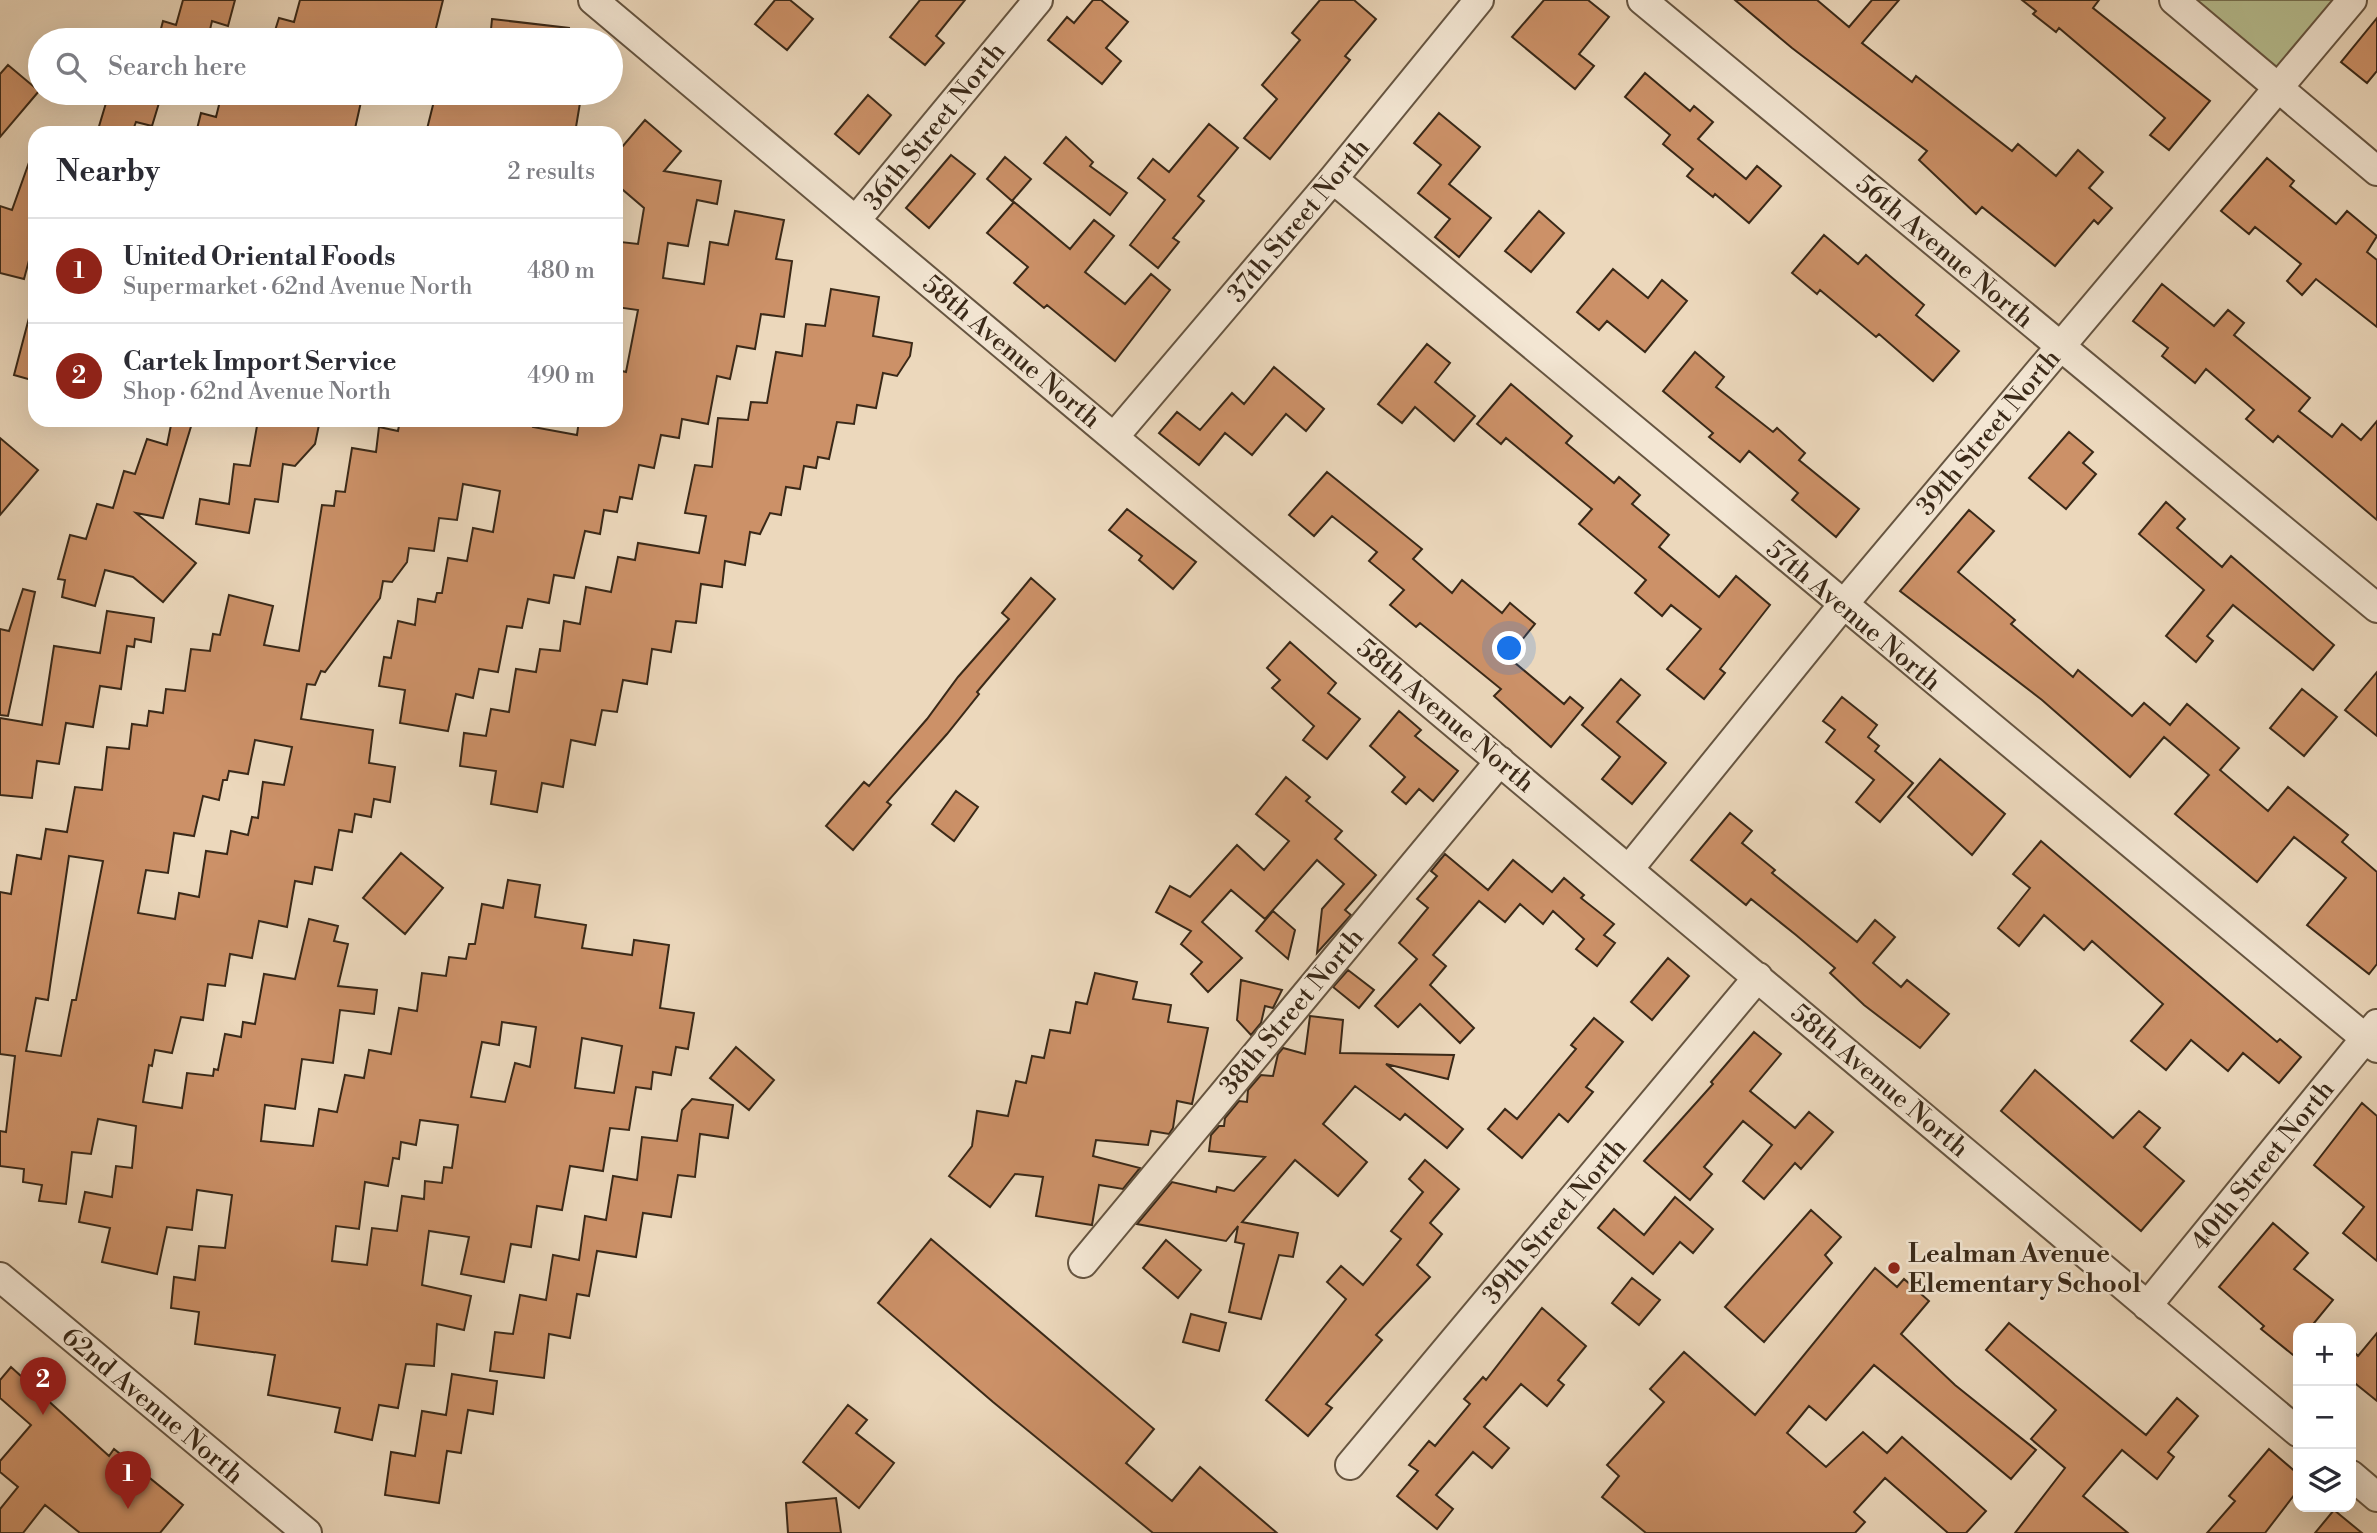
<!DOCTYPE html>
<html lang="en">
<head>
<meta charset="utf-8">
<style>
	body { margin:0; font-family:"Libre Bodoni",serif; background:#f7f7f7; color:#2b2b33 }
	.controls { position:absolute; right:21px; bottom:21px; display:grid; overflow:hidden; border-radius:14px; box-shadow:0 7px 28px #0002 }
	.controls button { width:63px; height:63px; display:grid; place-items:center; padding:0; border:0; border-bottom:2px solid #e1e1e2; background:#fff; color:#2b2b33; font:35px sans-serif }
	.you { position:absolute; left:1510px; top:649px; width:24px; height:24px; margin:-18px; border:5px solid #fff; border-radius:50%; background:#1a73e8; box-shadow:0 0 0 10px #1a73e833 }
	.badge { display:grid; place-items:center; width:46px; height:46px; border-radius:50%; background:#8f2418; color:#fff; font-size:23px; font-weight:700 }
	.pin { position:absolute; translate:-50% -58px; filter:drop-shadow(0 2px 4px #0008) }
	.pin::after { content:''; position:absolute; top:37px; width:24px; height:21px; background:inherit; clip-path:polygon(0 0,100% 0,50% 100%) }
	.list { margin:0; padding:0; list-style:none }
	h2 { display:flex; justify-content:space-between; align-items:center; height:91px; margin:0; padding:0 28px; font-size:30px }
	h2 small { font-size:23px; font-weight:400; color:#7c7c81 }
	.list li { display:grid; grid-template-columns:46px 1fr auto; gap:21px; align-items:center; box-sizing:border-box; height:105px; padding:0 28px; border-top:2px solid #e1e1e2 }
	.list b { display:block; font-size:26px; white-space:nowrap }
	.list p { margin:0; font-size:23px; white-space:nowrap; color:#7c7c81 }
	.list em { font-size:23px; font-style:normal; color:#7c7c81 }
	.icon { flex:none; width:38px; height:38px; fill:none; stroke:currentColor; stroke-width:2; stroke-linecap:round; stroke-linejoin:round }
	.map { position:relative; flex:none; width:2377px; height:1533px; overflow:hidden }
	.search { position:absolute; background:#fff; box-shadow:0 7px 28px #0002; left:28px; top:28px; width:595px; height:77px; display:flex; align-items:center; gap:18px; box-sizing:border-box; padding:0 24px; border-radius:38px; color:#7c7c81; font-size:26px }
	.panel { position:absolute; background:#fff; box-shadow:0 7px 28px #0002; left:28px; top:126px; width:595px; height:301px; border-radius:21px }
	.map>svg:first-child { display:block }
	.green { fill:#b7bf91; stroke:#787454; stroke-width:2 }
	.building { fill:#cc9168; stroke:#3a2918; stroke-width:2; fill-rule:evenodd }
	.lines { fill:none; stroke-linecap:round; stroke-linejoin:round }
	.minor-casing { stroke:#665541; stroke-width:32 }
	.minor { stroke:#f3e6d3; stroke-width:28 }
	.poi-dot { fill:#8f2418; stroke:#f3e6d3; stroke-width:2.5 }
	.labels { text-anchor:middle; stroke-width:5; stroke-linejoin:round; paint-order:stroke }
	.street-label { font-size:26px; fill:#3a2918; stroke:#f3e6d3 }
	.poi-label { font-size:26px; font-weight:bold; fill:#3a2918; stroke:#f3e6d3; text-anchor:start }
</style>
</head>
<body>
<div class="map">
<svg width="2377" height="1533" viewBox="0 0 2377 1533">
	<rect width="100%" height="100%" fill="#ecd8bc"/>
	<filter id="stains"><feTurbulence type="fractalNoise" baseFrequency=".00286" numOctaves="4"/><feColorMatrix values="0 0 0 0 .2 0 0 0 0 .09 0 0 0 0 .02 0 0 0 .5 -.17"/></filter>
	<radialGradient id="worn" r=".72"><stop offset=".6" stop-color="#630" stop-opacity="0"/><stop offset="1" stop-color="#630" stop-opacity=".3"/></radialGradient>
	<path class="green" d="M2191,0H2339L2277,74Z"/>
	<path class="building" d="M183,0H235L228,26L212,21L209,34L212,35L211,40H158L163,21L176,25Z
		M300,0H443L433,40H272L279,18L294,22Z
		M775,0H790L813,19L787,50L755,24Z
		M920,0H965L936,36L944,43L925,65L890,37Z
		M1093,0H1101L1128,22L1106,48L1121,61L1102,84L1048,40L1067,17L1074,23Z
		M1320,0H1354L1376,19L1345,56L1350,60L1270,159L1244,138L1277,99L1262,85L1300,40L1292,33Z
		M1544,0H1588L1609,17L1579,54L1594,66L1575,89L1512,37Z
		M1735,0H1817L1849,27L1872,0H1899L1862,43L1912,82L1916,76L2012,151L2018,144L2056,176L2078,150L2103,172L2089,188L2112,208L2098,224L2094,220L2055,266L1982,207L1976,214L1919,160L1927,151L1792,48Z
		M2022,0H2099L2093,8L2210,101L2169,150L2150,135L2165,118L2059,28L2056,32L2033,14L2036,11Z
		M2377,18V71L2367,83L2341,62Z
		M492,19L569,28L568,40H490Z
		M8,65L39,91L0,137V74Z
		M1645,73L1690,111L1694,106L1713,122L1698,139L1746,179L1757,166L1781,186L1749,223L1715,194L1713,197L1687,176L1693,169L1663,144L1670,135L1625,97Z
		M109,93H162L152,126L136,122L132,133H97Z
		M222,93H315L340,98L341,93H363L354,133H196L201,113L216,117Z
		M436,93H516L580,103L575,133H476L455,128L454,133H426Z
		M868,95L891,115L859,154L835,134Z
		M1439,113L1480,147L1449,184L1491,218L1459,257L1435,237L1450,219L1418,193L1441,165L1414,143Z
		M645,120L681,151L664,171L721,181L717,204L697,200L688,246L668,243L663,278L704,284L710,242L728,245L735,211L784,220L776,259L792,261L784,317L761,314L755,349L737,346L730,379L717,376L708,424L682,419L679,438L661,435L654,468L639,465L632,499L620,497L617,512L604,510L600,534L585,531L574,578L554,575L549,603L528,599L522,628L507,626L498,672L479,669L473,698L456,694L448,731L400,723L405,690L379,686L384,657L391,658L398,621L415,625L418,599L435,602L437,593H442L448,558L467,561L473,528L493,532L500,491L463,484L457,520L439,518L434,551L409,548L407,562L392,582L383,581L380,598L325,672L321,671L315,685L307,684L301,719L373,730L369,763L395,767L390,802L374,799L371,817L355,814L352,832L339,830L332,870L315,867L312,884L295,881L287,927L259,921L252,958L230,954L225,986L208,984L203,1020L181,1017L172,1053L155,1050L152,1066L149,1065L143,1102L182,1108L187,1073L213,1076L214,1069L218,1070L225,1034L241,1037L243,1022L255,1024L264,974L295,979L309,919L338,926L334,941L348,944L338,986L377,990L374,1014L340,1010L333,1063L302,1059L295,1109L265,1105L261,1141L313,1146L319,1109L337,1112L345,1075L364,1078L369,1050L391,1054L399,1008L417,1011L422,973L446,976L449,957L466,959L469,944H475L482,904L503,908L508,880L540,885L535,917L586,925L582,948L632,955L634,940L669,945L660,1008L694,1013L688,1049L676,1047L671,1075L653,1072L651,1089L636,1087L629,1130L610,1128L603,1171L570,1166L562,1210L537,1206L531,1247L511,1244L504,1282L461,1274L469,1237L429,1231L422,1285L471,1296L464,1330L437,1324L434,1366L406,1364L398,1408L379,1405L372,1440L335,1432L340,1408L268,1395L275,1355L195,1344L199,1312L171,1308L174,1277L195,1280L199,1246L225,1248L232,1195L197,1190L192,1230L167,1227L157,1274L102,1262L110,1228L79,1222L85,1192L112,1197L116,1166L132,1168L136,1126L98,1119L91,1154L72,1152L66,1204L39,1201L42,1185L23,1182L24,1169L0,1166V1131L6,1132L15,1056L0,1054V892L11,894L17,855L41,859L46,829L67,832L75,787L102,790L107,747L129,749L132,724L147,726L149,711L163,713L166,689L185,691L191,649L210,651L213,634L220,635L229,595L273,606L264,645L299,651L322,505L334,506L336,491L345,492L352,448L376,452L379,427L398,431L400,420H534L533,427L577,435L579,420H616V379L620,380L622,371L626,372L638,310L616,307V273L621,242L638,244L644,208L616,184V154ZM255,740L292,747L284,785L263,782L258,818L252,817L248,835L231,831L227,854L206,851L199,897L179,893L175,919L138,913L146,870L168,873L174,833L194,836L203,796L219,800L223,780H227L229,771L248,774ZM69,856L103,861L76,1000H72L61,1056L26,1051L36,998L48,1000ZM502,1022L536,1027L530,1067L515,1063L505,1102L471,1097L482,1042L499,1045ZM582,1038L622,1046L614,1093L575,1088ZM420,1120L458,1125L452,1168L444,1167L442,1183L425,1181L424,1199L402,1196L397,1231L372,1228L367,1265L332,1261L336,1226L359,1229L365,1182L388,1186L393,1158L399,1159L401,1142L416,1145Z
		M1209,124L1238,148L1198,196L1204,201L1173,238L1179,242L1158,268L1130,245L1165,200L1138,178L1153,159L1169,172Z
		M1066,137L1093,162L1090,166L1127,193L1110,215L1044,163Z
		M32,154H35V238L24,279L0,273V206L12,210Z
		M951,155L975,174L929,228L906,208Z
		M1005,157L1031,179L1012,201L987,179Z
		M2267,158L2294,181L2290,186L2336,224L2347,211L2377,236L2367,252L2377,260V327L2316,279L2302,295L2287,281L2301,264L2255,227L2249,234L2221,211Z
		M1014,202L1070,249L1094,220L1114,236L1085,272L1125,304L1151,274L1170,290L1115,361L1047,305L1044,308L1014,283L1028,267L987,233Z
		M1539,211L1564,233L1531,272L1505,251Z
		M1824,235L1858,264L1866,255L1890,276L1924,305L1916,315L1959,351L1933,381L1879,334L1876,337L1820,290L1817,294L1792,273Z
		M1613,269L1648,298L1662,280L1687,301L1645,352L1607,321L1599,330L1577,312Z
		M2162,284L2214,326L2228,310L2244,323L2234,335L2310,398L2299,411L2332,437L2342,424L2361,440L2377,421V520L2278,436L2273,442L2246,419L2254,410L2206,369L2195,383L2162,356L2168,348L2133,321Z
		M831,289L879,297L873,336L912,343L910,356L897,376L883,373L876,408L857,405L854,424L837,422L829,459L818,457L816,468L804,466L800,489L786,487L781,515L770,513L760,534L750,532L745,565L725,561L722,587L701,584L696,623L676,621L671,652L652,649L647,684L623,680L617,712L602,710L595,745L571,740L563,787L542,783L537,812L491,804L496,771L460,766L464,733L486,736L491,709L509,712L516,669L536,672L540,649L560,651L564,621L580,624L586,587L611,592L618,557L635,560L638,543L699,553L706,516L685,513L695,465L712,467L718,418L748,420L751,402L767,403L776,352L802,356L806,324L825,326Z
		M29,318L35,319V381L14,375Z
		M1427,344L1450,363L1435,382L1475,416L1454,441L1415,407L1402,423L1378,404Z
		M1695,352L1724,377L1716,387L1773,432L1777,428L1805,453L1799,460L1859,509L1836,537L1792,500L1798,493L1749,451L1740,462L1709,437L1713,433L1663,391Z
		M1274,367L1324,409L1306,431L1286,414L1252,455L1225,433L1199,465L1159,433L1177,412L1200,430L1232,393L1244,404Z
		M1511,384L1572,436L1566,443L1614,483L1619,477L1640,495L1632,504L1669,535L1659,547L1719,597L1736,576L1770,605L1720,669L1725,673L1704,699L1667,669L1701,629L1671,605L1662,616L1635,593L1646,580L1579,524L1592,509L1506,438L1501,444L1477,424Z
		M172,420H193L163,518L136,513L196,563L163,602L133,577L105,570L95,606L62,597L65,580L58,579L70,535L86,539L97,504L113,508L124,471L135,474L147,439L167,445Z
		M258,420H320L315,444L295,466L283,464L278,502L255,499L249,533L196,524L200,499L229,504L234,464L250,466Z
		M2069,432L2093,452L2083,463L2096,474L2066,509L2029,478Z
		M0,438L38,470L0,515Z
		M1327,472L1422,549L1413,559L1452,593L1462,580L1502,613L1510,603L1535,624L1508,657L1564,704L1570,697L1583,708L1551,747L1494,696L1501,689L1420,623L1416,627L1390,605L1404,590L1369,561L1377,552L1332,516L1314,536L1289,515Z
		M2166,502L2185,519L2177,528L2222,567L2231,556L2334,645L2313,670L2233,605L2207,636L2213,641L2196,662L2166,636L2204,590L2139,534Z
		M1127,509L1196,562L1173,589L1139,560L1142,556L1109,530Z
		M1969,510L1994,531L1958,572L2015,620L2011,624L2073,677L2078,670L2132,716L2144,703L2170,725L2187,704L2239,748L2220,770L2268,811L2288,787L2348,835L2342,842L2377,872V964L2369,974L2307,925L2346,878L2294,837L2257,882L2175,814L2209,775L2164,737L2130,777L2042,700L1900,591Z
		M1031,578L1055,599L977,692L979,694L947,734L887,802L891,805L853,850L826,826L864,782L869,786L927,719L958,677L1009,619L1002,613Z
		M23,589L35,592L8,716L0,715V629L9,631Z
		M107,611L154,618L151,642L135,639L134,647L127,646L121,689L100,686L93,727L66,723L59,764L37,761L32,798L0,795V718L42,725L54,646L100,653Z
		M1290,642L1336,683L1328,693L1360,719L1327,759L1303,740L1314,726L1272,688L1280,680L1267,668Z
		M2377,672V736L2345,710Z
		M1621,679L1640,695L1617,722L1666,763L1632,804L1602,779L1620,757L1582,725Z
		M2302,689L2337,717L2304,756L2270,728Z
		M1842,697L1877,725L1868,737L1879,746L1875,751L1913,783L1880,822L1856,802L1874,780L1826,742L1835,730L1823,721Z
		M1399,711L1421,730L1415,736L1458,771L1433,801L1419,789L1406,804L1392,792L1405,777L1370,746Z
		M1940,759L2005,814L1972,855L1908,797Z
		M1286,777L1310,797L1306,801L1342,831L1335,839L1376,875L1345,910L1351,915L1317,953L1322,909L1344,884L1317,860L1265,919L1231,890L1202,922L1242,958L1208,992L1191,974L1202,962L1181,944L1191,931L1156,912L1170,886L1190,897L1237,845L1264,870L1289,841L1256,814Z
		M956,791L978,807L954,841L932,824Z
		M1730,813L1752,831L1742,843L1775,870L1772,873L1857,942L1875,920L1895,937L1873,963L1901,987L1907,980L1949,1014L1920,1048L1864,1005L1830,973L1835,968L1796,935L1751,899L1746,905L1691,860Z
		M2041,841L2277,1042L2280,1039L2301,1057L2279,1083L2243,1053L2228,1071L2191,1040L2166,1070L2131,1041L2163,1004L2092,941L2084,950L2044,915L2019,946L1998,928L2030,888L2013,874Z
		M401,853L443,888L405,934L363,898Z
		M1445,854L1488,890L1513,860L1552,892L1564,878L1584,895L1581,898L1614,924L1604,935L1615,943L1597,966L1576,949L1584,939L1553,911L1543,924L1520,904L1505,922L1479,901L1433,955L1446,966L1430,985L1474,1028L1460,1043L1420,1004L1398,1027L1375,1006L1417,959L1399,943L1428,908L1417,899L1437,876L1431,871Z
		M1273,911L1295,930L1288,959L1256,931Z
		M1668,958L1689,976L1652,1020L1631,1002Z
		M1348,970L1374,990L1359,1008L1333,987Z
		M1095,973L1137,982L1133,999L1171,1005L1168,1022L1208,1028L1192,1104L1177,1101L1173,1128L1169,1134L1151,1131L1148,1145L1096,1140L1093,1156L1140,1168L1123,1189L1099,1185L1092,1225L1036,1216L1043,1177L1015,1174L990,1207L949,1176L972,1146L977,1111L1008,1116L1016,1081L1026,1083L1032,1056L1044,1058L1050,1030L1070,1033L1076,1002L1087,1004Z
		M1241,980L1282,990L1273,1008L1265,1006L1261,1023L1251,1035L1237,1020Z
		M1310,1016L1343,1020L1340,1053L1454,1055L1448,1079L1386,1064L1463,1129L1447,1148L1405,1114L1400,1120L1355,1086L1323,1124L1367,1162L1338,1196L1295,1160L1242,1222L1298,1233L1293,1257L1279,1255L1261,1319L1229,1312L1244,1244L1235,1242L1238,1226L1226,1241L1137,1224L1172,1182L1216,1192L1217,1187L1234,1191L1265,1157L1209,1151L1211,1135L1219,1126H1224L1225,1118L1239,1101L1247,1102L1248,1090L1261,1075L1273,1076L1278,1054L1283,1048L1305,1054Z
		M1594,1018L1623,1042L1586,1087L1593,1092L1568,1122L1559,1114L1522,1158L1488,1129L1505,1109L1517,1119L1576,1049L1571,1045Z
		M1754,1032L1781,1054L1750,1091L1795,1128L1809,1112L1833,1132L1801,1169L1795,1163L1764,1199L1743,1181L1772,1145L1743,1121L1704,1167L1712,1174L1690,1200L1644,1161L1713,1084L1711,1082Z
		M736,1047L774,1080L749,1110L710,1078Z
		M2035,1070L2113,1138L2139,1111L2160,1128L2144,1147L2184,1181L2141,1231L2001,1111Z
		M692,1099L733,1105L728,1138L700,1134L695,1177L678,1175L671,1217L643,1213L636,1257L597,1251L589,1296L577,1294L570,1338L549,1334L544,1378L490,1371L495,1332L513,1334L520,1295L546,1300L553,1255L579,1260L585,1216L606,1220L613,1176L637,1180L642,1137L677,1141L682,1110Z
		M2362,1103L2377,1116V1261L2343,1233L2364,1207L2314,1165Z
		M1425,1160L1459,1189L1430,1223L1442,1234L1417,1265L1430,1277L1376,1335L1382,1340L1326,1404L1332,1408L1308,1436L1266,1400L1346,1299L1327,1282L1341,1266L1363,1285L1401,1239L1391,1231L1423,1192L1409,1179Z
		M1675,1197L1713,1229L1693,1253L1680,1242L1653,1274L1598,1228L1614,1209L1644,1235Z
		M1811,1210L1841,1237L1825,1255L1832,1263L1764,1342L1725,1307Z
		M2273,1223L2308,1253L2294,1269L2333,1300L2310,1328H2298V1359L2261,1329L2264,1326L2219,1287Z
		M931,1239L1154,1429L1126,1463L1172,1501L1200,1467L1277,1533H1153L993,1402L878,1303Z
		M1166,1240L1201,1270L1178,1298L1143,1268Z
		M1875,1268L1897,1287L1904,1279L1929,1301L1901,1334L1955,1385L2036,1450L2011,1479L1874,1365L1826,1420L1809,1406L1787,1433L1826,1467L1863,1432L1887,1453L1902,1437L1986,1511L1966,1533H1948L1885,1478L1854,1512L1865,1522L1855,1533H1646L1602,1497L1619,1476L1607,1465L1664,1402L1650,1389L1684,1352L1755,1415Z
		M1632,1278L1660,1300L1639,1325L1612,1303Z
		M1542,1308L1586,1346L1558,1380L1564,1385L1547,1406L1521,1384L1484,1427L1509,1448L1492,1468L1473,1452L1436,1495L1453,1509L1437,1529L1397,1496L1418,1471L1409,1465L1429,1441L1435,1446L1470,1404L1464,1399L1483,1377L1486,1380Z
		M1191,1314L1226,1323L1219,1351L1183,1342Z
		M2009,1323L2146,1435L2177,1398L2198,1416L2168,1452L2174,1457L2157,1479L2122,1450L2083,1496L2128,1533H2015L2065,1468L2031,1439L2056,1410L1986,1350Z
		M2377,1333V1401L2351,1380V1349L2358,1356Z
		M11,1367L109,1456L114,1449L183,1505L160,1533H80L45,1505L23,1533H0V1509L18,1487L0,1472V1461L31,1425L0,1398V1380Z
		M452,1374L497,1381L493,1414L468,1410L461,1453L447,1451L439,1503L385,1495L391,1452L415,1456L422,1411L446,1415Z
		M848,1405L867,1420L856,1433L894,1463L859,1508L803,1462Z
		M2269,1449L2298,1474V1490L2265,1533H2207L2235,1501L2229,1496Z
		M836,1498L841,1533H788L786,1503Z
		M2334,1510L2362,1533H2315Z"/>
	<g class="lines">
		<g class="minor-casing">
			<path id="minor" d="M593,0L2298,1432
				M1642,0L2377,608
				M2174,0L2377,171
				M1333,179L2377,1048
				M856,220L1038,0
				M1114,437L1333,179L1479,0
				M1629,869L1842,606L2352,0
				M1083,1263L1500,761
				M0,1277L307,1533
				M2147,1306L2377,1024
				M1350,1465L1758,977
				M2351,1475L2377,1497"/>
		</g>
		<use href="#minor" class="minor"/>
	</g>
	<circle class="poi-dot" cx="1894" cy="1268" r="7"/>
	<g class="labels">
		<g class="street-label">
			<text transform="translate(934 126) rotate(-51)" y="9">36th Street North</text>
			<text transform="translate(1298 220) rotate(-50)" y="9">37th Street North</text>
			<text transform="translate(1945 251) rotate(40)" y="9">56th Avenue North</text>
			<text transform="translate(1012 351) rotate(40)" y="9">58th Avenue North</text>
			<text transform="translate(1988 432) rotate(-50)" y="9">39th Street North</text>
			<text transform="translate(1854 615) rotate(40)" y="9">57th Avenue North</text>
			<text transform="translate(1446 715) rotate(40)" y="9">58th Avenue North</text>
			<text transform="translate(1291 1011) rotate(-50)" y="9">38th Street North</text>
			<text transform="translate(1880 1080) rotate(40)" y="9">58th Avenue North</text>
			<text transform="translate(2262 1165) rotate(-51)" y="9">40th Street North</text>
			<text transform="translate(1554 1221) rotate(-50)" y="9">39th Street North</text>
			<text transform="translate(153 1405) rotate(40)" y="9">62nd Avenue North</text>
		</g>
		<g class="poi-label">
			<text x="1908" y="1262">Lealman Avenue<tspan x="1908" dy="30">Elementary School</tspan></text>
		</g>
	</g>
	<rect width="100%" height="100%" filter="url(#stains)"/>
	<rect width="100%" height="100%" fill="url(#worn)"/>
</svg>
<div class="controls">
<button>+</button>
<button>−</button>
<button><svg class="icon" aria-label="layers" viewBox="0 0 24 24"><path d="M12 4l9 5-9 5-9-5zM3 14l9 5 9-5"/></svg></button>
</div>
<div class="you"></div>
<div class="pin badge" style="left:128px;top:1509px">1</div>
<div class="pin badge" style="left:43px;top:1415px">2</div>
<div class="search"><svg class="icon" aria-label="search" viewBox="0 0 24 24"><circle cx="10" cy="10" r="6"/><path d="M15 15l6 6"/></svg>Search here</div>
<section class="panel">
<h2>Nearby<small>2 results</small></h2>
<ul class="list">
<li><span class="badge">1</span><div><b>United Oriental Foods</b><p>Supermarket · 62nd Avenue North</p></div><em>480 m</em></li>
<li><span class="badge">2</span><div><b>Cartek Import Service</b><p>Shop · 62nd Avenue North</p></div><em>490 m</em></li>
</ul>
</section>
</div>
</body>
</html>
